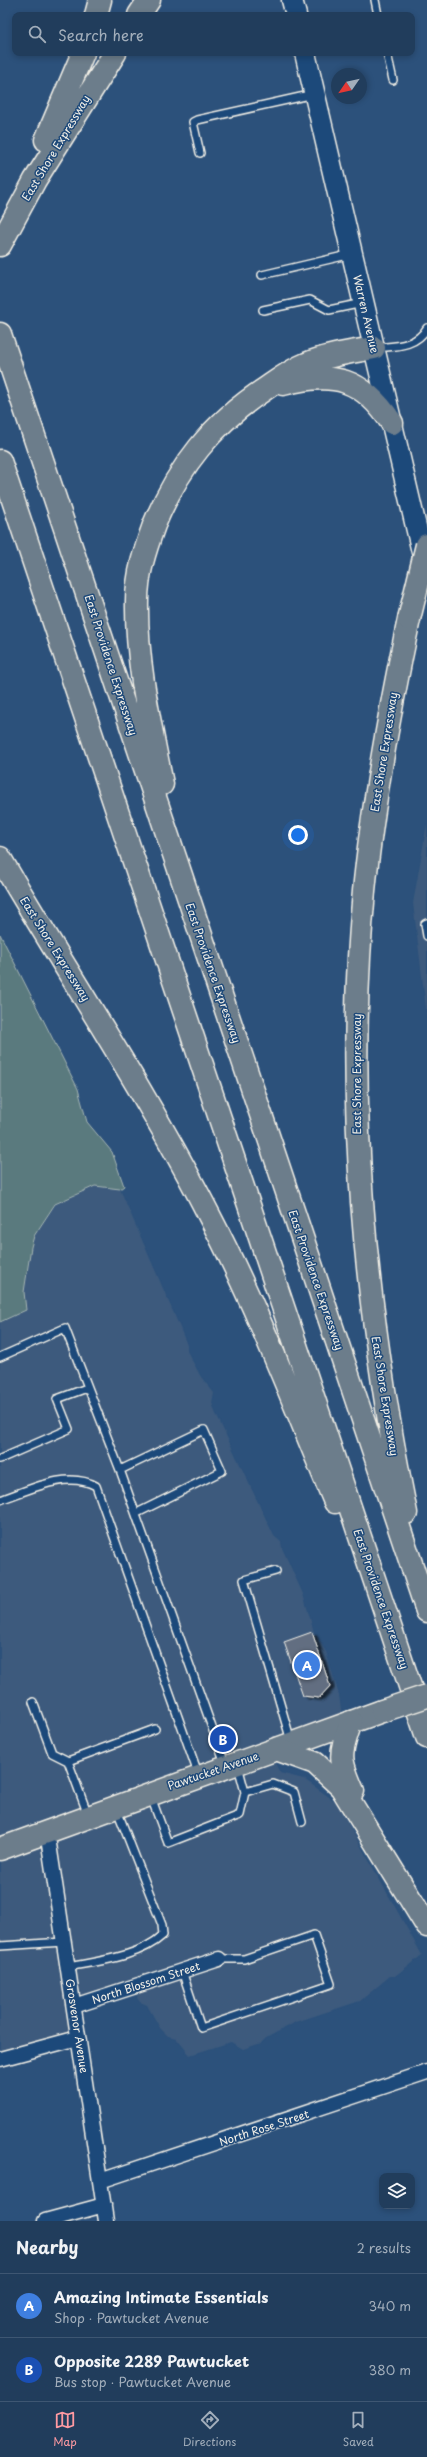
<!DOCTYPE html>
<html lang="en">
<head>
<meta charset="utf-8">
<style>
	body { margin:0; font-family:"Playpen Sans",sans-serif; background:#2d4865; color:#f1f3f6 }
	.controls { position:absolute; right:12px; bottom:12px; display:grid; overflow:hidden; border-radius:8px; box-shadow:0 2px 6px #0003 }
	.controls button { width:36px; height:36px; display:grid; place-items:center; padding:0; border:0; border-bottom:1px solid #3e5672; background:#213d5c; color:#f1f3f6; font:20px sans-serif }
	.compass { position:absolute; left:331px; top:68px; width:36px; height:36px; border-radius:50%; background:#213d5c; box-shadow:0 2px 6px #0003; rotate:236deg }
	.you { position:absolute; left:298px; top:835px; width:14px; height:14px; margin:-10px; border:3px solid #fff; border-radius:50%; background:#1a73e8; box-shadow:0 0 0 6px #1a73e833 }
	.badge { display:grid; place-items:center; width:26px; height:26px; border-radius:50%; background:#ff9aa2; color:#fff; font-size:13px; font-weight:700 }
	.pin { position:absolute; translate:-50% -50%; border:2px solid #fff; box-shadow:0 1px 4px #0006 }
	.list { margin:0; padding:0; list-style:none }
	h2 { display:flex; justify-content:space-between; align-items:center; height:52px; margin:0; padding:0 16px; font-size:17px }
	h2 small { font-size:13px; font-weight:400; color:#a2aebb }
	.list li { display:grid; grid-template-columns:26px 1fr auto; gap:12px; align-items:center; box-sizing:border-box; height:64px; padding:0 16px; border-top:1px solid #3e5672 }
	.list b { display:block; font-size:15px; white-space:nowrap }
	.list p { margin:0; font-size:13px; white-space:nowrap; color:#a2aebb }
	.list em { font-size:13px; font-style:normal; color:#a2aebb }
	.icon { flex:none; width:22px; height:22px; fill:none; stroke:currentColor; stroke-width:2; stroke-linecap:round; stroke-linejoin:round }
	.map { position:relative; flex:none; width:427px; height:2221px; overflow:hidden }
	.search { position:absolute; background:#213d5c; box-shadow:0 2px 6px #0003; left:12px; right:12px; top:12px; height:44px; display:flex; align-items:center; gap:10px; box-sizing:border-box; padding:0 14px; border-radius:8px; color:#a2aebb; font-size:15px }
	.sheet { height:180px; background:#213d5c }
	nav { display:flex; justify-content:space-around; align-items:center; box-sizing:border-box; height:56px; border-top:1px solid #3e5672; background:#213d5c; font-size:11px; color:#a2aebb }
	nav a { display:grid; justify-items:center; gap:2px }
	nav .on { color:#ff9aa2 }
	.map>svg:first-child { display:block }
	.built { fill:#3c5a7d }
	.green { fill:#5a7a7e; stroke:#a7b6b3 }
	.building { fill:#626e81; stroke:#f4f1e8; filter:url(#shadow) }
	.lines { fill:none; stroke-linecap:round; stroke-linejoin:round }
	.lane-casing { stroke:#f4f1e8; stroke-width:10 }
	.street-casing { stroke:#f4f1e8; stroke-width:17 }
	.secondary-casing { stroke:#f4f1e8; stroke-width:23 }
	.primary-casing { stroke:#f4f1e8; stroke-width:25 }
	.highway-casing { stroke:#f4f1e8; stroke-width:25 }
	.lane { stroke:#1f4a7a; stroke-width:7 }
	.street { stroke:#1f4a7a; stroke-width:14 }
	.secondary { stroke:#1f4a7a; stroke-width:20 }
	.primary { stroke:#6c7d8b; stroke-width:22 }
	.highway { stroke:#6c7d8b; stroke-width:22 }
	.primary-bridge-casing { stroke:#f4f1e8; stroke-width:25; stroke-linecap:butt }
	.highway-bridge-casing { stroke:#f4f1e8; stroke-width:25; stroke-linecap:butt }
	.primary-bridge { stroke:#6c7d8b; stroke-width:22 }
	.highway-bridge { stroke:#6c7d8b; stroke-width:22 }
	.labels { text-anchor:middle; stroke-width:3; stroke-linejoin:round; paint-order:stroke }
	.street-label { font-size:11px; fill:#f4f1e8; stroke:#1f4a7a }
</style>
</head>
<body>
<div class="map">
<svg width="427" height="2221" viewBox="0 0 427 2221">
	<defs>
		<filter id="shadow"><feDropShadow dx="4.5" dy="2.5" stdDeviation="1" flood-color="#0009"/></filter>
	</defs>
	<rect width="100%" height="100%" fill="#2c517b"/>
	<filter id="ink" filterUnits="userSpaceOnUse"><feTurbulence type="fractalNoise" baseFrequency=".025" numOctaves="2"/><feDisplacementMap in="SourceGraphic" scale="8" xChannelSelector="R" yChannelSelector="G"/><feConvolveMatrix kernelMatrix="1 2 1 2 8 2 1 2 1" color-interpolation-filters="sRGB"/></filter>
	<g filter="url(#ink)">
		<path class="built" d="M427,824V1017L413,903Z
			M95,1186L120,1189L178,1323L187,1345V1351L201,1377L214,1393L212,1403L215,1412L274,1536L281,1542L282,1548L303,1594L314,1632L326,1652L339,1695L343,1723L269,1751L280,1773L304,1779L336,1802L422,1955L395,1976H390L360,2001L296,2022L266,2038L261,2043L243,2049L231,2042L190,2055L176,2038L168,2036L160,2028L147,2005L140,2002L137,1998L140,1987L79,2007L82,2031L0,2061V1322L26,1310L24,1292L31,1247L34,1236L56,1204Z"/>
		<path class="green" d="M0,934L78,1089L87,1122L112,1152L124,1186L120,1189L95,1186L55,1204L34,1236L31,1247L24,1292L26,1310L0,1322Z"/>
		<path class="building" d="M312,1632L330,1686L319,1698L303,1696L284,1642Z"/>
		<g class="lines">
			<g class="lane-casing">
				<path id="lane" d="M375,0L378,15
					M387,53L393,80
					M200,153L193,122L197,120L314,94
					M262,275L352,254
					M263,310L310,300L329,310L363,303
					M376,348C395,346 416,347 427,328
					M427,923L425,924L427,936
					M0,1357L65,1328L120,1470
					M0,1459L69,1429L57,1399L87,1388
					M0,1500C30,1490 66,1470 96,1486L199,1776
					M137,1513L222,1471L204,1430L120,1470L225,1764
					M276,1571L244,1580L291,1741
					M33,1702L52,1753L68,1761L155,1729
					M68,1761L88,1815
					M245,1792L273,1784L294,1792L302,1822
					M151,1797L168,1843L240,1815L245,1792L238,1766
					M0,1946L64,1942
					M68,1967C99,1961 139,1957 163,1935L162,1925L117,1810
					M182,1971L201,2028L331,1984L314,1935L244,1959H219"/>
			</g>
			<g class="street-casing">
				<path id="street" d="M47,1831L106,2221
					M74,2006L219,1959
					M0,2059L78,2038
					M100,2181L427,2072
					M45,2221L104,2205"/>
			</g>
			<g class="secondary-casing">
				<path id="secondary" d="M292,0L296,15
					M305,53L425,565"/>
			</g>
			<g class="primary-casing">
				<path id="primary" d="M0,1849L382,1711"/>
			</g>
			<g class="highway-casing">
				<path id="highway" d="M96,15L100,0
					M139,15L149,0
					M46,140L83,53
					M0,245L35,180L115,53
					M0,334L427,1611
					M283,384C334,371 362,378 392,423
					M0,461L427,1737
					M162,784C150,723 136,663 137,601C137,574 145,550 154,525C178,467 213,423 265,389C278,380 291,370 306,364C327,355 352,352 374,348
					M0,858C70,978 147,1093 210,1217C258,1309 295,1407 335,1502
					M406,1513C365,1308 344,1100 364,891C373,800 390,709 409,619
					M351,1722C339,1755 339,1759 353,1791
					M276,1749L315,1763L341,1787L427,1926"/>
			</g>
			<use href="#lane" class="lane"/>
			<use href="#street" class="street"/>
			<use href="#secondary" class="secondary"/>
			<use href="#primary" class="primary"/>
			<use href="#highway" class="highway"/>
			<g class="primary-bridge-casing">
				<path id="primary-bridge" d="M382,1711L427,1696"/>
			</g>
			<g class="highway-bridge-casing">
				<path id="highway-bridge" d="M409,619L427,545"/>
			</g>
			<use href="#primary-bridge" class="primary-bridge"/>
			<use href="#highway-bridge" class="highway-bridge"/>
		</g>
	</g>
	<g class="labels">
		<g class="street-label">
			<text transform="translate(56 148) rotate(-59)" y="4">East Shore Expressway</text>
			<text transform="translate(366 314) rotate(77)" y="4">Warren Avenue</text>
			<text transform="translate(111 665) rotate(72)" y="4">East Providence Expressway</text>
			<text transform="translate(384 752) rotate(-81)" y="4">East Shore Expressway</text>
			<text transform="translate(55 949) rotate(58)" y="4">East Shore Expressway</text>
			<text transform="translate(213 973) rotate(71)" y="4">East Providence Expressway</text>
			<text transform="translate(357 1074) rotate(-90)" y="4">East Shore Expressway</text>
			<text transform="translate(316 1280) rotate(71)" y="4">East Providence Expressway</text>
			<text transform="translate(385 1396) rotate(81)" y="4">East Shore Expressway</text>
			<text transform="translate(381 1599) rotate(71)" y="4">East Providence Expressway</text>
			<text transform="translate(213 1771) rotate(-19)" y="4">Pawtucket Avenue</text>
			<text transform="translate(146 1983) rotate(-18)" y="4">North Blossom Street</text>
			<text transform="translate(77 2026) rotate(81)" y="4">Grosvenor Avenue</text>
			<text transform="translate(264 2128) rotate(-18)" y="4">North Rose Street</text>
		</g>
	</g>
</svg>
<div class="controls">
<button><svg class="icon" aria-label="layers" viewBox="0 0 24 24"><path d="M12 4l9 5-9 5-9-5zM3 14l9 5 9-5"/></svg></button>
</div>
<svg class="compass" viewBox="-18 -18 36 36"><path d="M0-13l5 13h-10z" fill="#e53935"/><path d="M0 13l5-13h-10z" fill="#a2aebb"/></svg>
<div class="you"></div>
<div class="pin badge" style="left:307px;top:1665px;background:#3f7fe0">A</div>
<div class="pin badge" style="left:223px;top:1739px;background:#1a4fb4">B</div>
<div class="search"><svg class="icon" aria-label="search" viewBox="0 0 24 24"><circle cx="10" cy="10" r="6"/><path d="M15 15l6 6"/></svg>Search here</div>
</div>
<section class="sheet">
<h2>Nearby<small>2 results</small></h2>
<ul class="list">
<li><span class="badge" style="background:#3f7fe0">A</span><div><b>Amazing Intimate Essentials</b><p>Shop · Pawtucket Avenue</p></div><em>340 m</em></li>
<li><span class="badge" style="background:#1a4fb4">B</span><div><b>Opposite 2289 Pawtucket</b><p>Bus stop · Pawtucket Avenue</p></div><em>380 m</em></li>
</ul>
</section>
<nav>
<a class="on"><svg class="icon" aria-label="map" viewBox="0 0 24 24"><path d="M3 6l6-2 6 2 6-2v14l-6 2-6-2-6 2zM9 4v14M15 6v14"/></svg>Map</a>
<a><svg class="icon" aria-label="directions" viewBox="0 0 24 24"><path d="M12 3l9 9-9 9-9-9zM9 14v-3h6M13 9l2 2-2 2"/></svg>Directions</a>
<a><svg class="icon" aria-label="saved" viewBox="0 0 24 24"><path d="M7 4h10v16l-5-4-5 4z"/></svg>Saved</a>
</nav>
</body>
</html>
